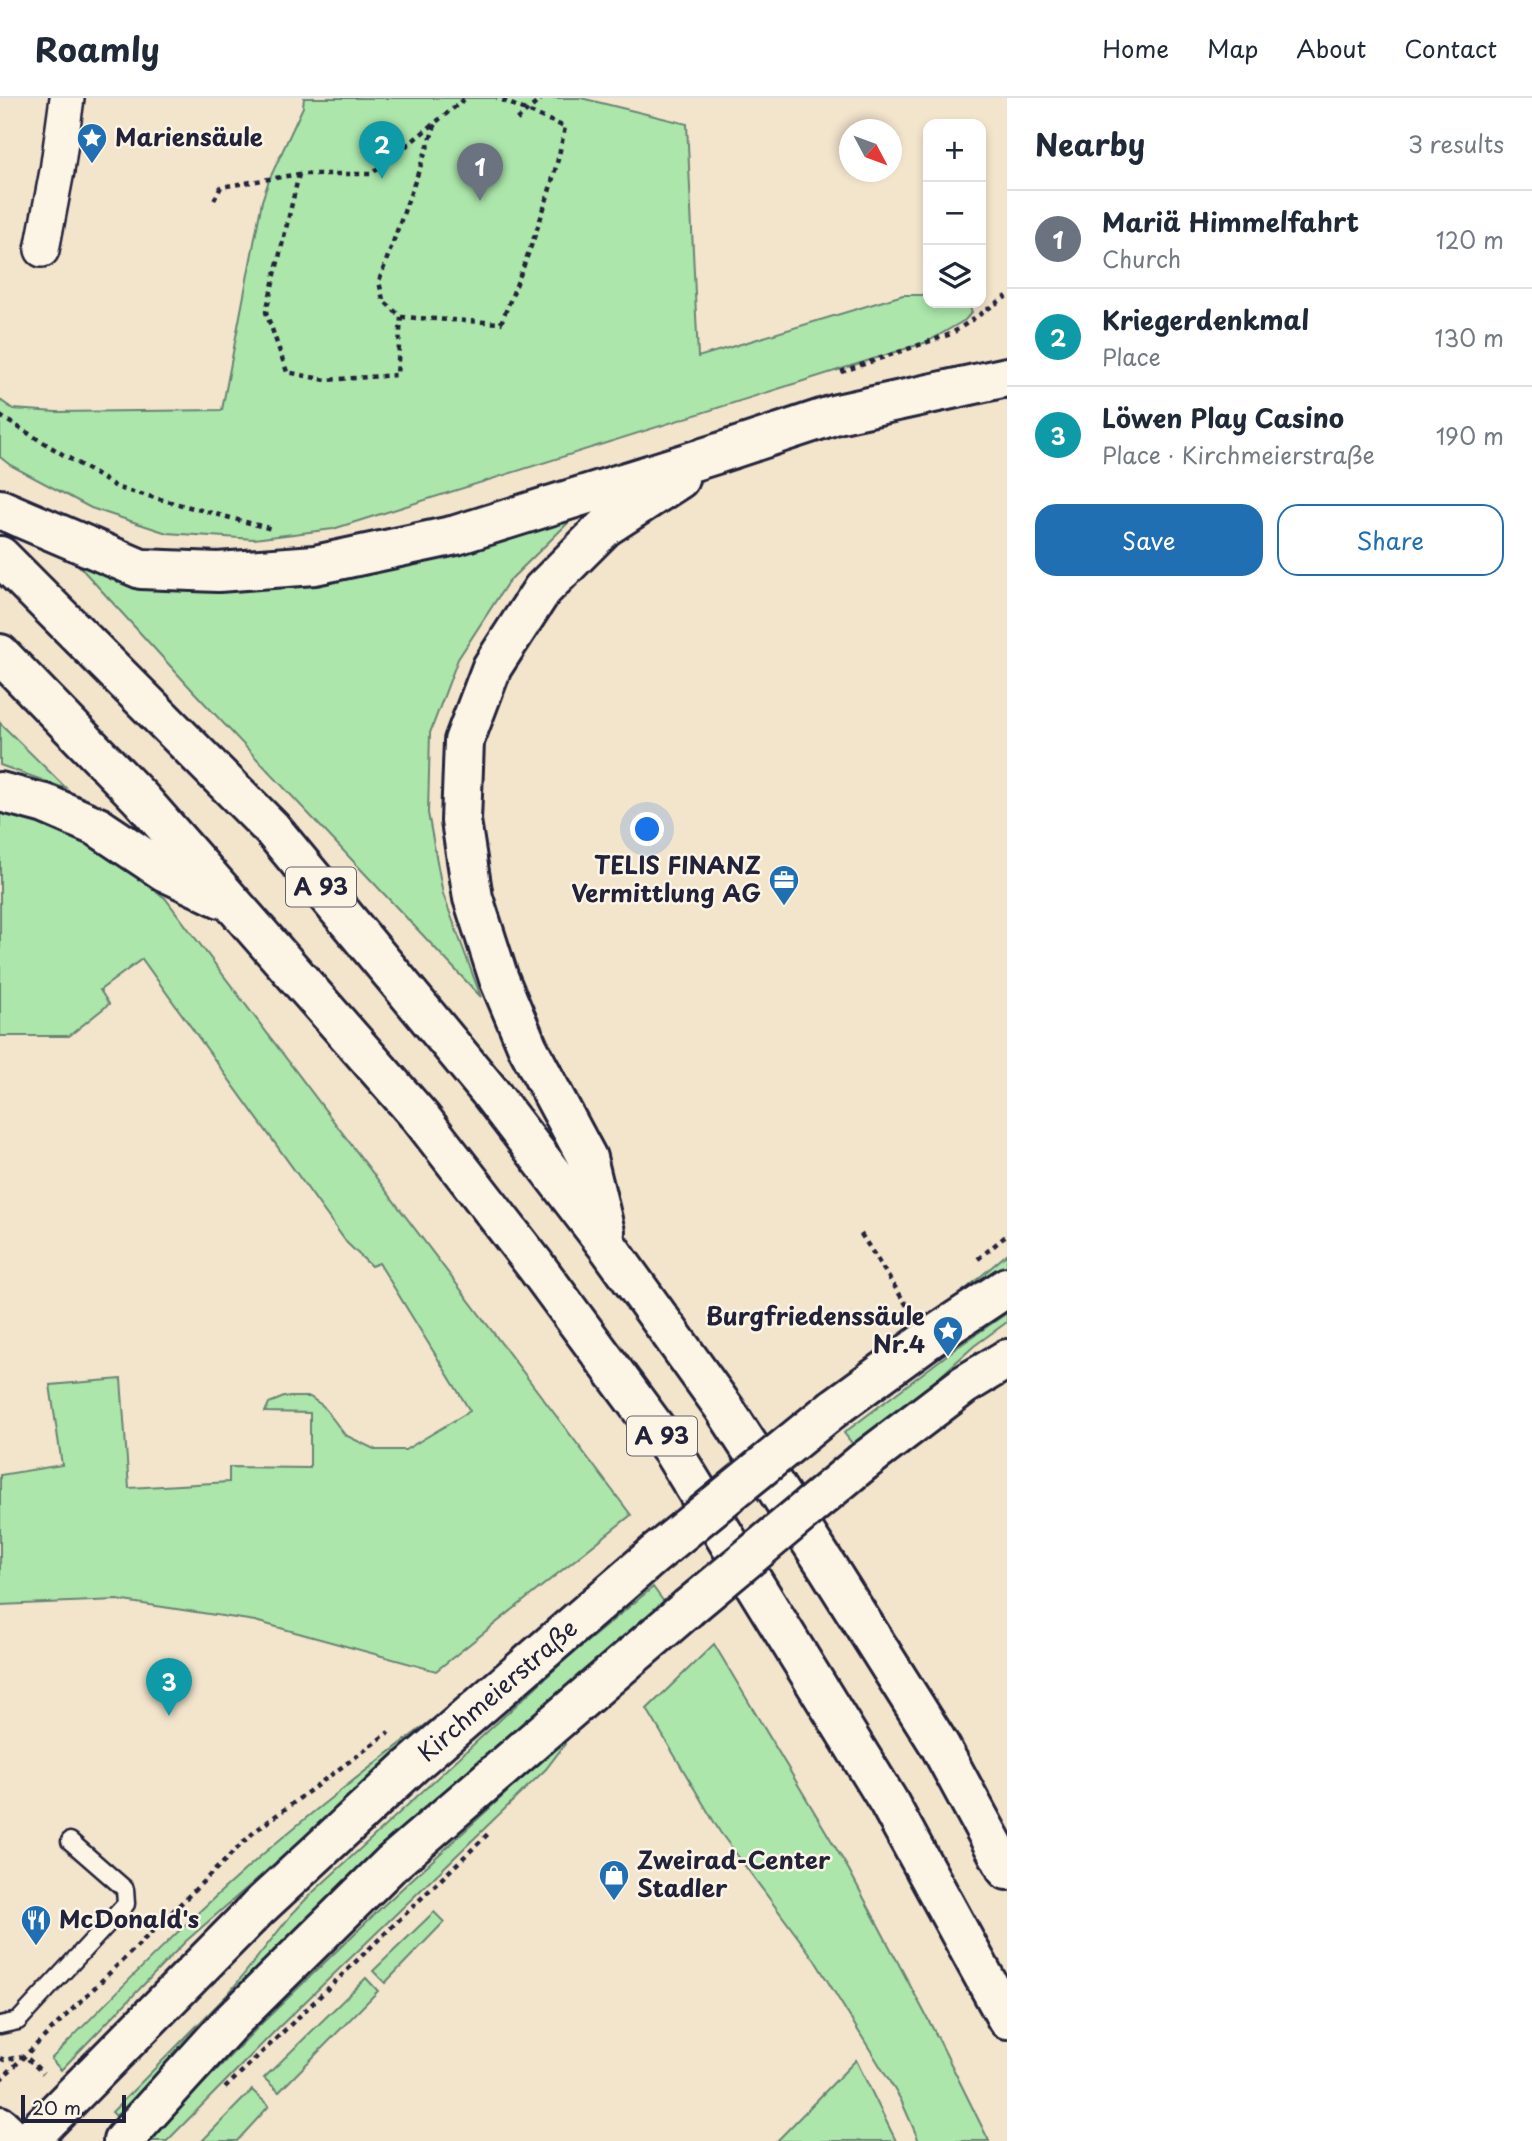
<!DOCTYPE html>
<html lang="en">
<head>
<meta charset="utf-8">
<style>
	body { margin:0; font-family:"Playpen Sans",sans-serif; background:#f6f6f7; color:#1f2937 }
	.controls { position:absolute; right:21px; top:21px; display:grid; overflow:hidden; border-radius:14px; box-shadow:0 4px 10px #0003 }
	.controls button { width:63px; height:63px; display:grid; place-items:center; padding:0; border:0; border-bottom:2px solid #e0e1e3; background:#fff; color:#1f2937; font:35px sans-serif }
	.compass { position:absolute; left:839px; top:21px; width:63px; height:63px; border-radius:50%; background:#fff; box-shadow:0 4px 10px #0003; rotate:131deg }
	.scale { position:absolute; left:21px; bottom:18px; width:105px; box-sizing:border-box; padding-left:7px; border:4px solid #22223b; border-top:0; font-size:19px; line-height:24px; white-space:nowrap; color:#22223b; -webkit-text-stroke:5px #fcf5e5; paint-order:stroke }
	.you { position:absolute; left:648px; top:732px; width:24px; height:24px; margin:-18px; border:5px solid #fff; border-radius:50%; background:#1a73e8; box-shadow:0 0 0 10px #1a73e833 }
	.badge { display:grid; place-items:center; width:46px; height:46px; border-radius:50%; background:#1f6fb2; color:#fff; font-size:23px; font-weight:700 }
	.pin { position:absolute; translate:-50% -58px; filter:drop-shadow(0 2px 4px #0008) }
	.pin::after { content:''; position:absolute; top:37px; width:24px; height:21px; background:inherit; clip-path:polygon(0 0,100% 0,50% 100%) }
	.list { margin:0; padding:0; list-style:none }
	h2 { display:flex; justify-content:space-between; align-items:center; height:91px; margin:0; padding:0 28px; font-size:30px }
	h2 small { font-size:23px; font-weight:400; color:#747a83 }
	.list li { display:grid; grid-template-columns:46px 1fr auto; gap:21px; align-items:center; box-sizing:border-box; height:98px; padding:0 28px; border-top:2px solid #e0e1e3 }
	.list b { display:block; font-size:26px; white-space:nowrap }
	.list p { margin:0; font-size:23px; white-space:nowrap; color:#747a83 }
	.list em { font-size:23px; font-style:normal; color:#747a83 }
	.actions { display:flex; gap:14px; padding:21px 28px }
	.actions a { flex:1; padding:16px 0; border:2px solid #1f6fb2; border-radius:21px; text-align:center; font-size:24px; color:#1f6fb2 }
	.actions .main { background:#1f6fb2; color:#fff }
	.icon { flex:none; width:38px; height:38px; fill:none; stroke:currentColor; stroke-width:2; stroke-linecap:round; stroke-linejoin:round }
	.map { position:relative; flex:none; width:1007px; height:2043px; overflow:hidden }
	header { display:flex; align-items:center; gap:42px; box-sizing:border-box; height:98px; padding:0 35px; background:#fff; border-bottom:2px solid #e0e1e3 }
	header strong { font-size:33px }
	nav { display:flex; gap:38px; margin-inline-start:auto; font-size:24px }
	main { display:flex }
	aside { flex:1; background:#fff }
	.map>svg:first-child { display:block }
	.green { fill:#ace6ab; stroke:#678473; stroke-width:2 }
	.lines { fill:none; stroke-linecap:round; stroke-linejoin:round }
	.lane-casing { stroke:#22223b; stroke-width:21 }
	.street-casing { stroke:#22223b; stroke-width:38 }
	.secondary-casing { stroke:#22223b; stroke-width:44 }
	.highway-casing { stroke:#22223b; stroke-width:44 }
	.path { stroke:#22223b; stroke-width:4.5; stroke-dasharray:5 5; stroke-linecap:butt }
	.lane { stroke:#fcf5e5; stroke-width:16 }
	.street { stroke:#fcf5e5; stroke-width:33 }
	.secondary { stroke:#fcf5e5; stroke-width:38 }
	.highway { stroke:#fcf5e5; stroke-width:38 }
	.secondary-bridge-casing { stroke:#22223b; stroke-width:44; stroke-linecap:butt }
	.secondary-bridge { stroke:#fcf5e5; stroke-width:38 }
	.labels { text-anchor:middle; stroke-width:5; stroke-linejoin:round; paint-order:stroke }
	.shield { fill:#fcf5e5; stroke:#63616e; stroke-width:2 }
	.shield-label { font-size:23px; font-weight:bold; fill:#22223b }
	.poi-label { font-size:24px; font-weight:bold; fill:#22223b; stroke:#fcf5e5; text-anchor:start }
	.street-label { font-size:24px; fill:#22223b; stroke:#fcf5e5 }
</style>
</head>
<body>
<header>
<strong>Roamly</strong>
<nav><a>Home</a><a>Map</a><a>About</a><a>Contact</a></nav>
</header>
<main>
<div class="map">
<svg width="1007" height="2043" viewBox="0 0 1007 2043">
	<rect width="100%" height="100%" fill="#f3e4cc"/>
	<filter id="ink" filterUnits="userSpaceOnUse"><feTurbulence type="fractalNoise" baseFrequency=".0143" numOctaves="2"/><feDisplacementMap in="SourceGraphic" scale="14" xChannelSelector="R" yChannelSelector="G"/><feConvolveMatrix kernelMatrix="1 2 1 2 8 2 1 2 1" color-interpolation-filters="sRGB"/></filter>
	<g filter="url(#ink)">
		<path class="green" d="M304,0H581L687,26L698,259L903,197H928V205H968L972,214L965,222L927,244L333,431L254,441L167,435L91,410L10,367L0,359V302L13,311L56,314L222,312L262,103L269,82L303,9Z
			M572,421L508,484L458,561L430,635L428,715L443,796L481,899L194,594L80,469L148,482L463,449Z
			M0,625L67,691L0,667Z
			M0,710L38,722L91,746L165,800L631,1417L436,1573L255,1523L117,1502L0,1507V1377L62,1367L50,1287L121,1281L129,1390L229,1384V1369L310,1370V1315L265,1314L269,1305L284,1299H310L323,1308L345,1337L376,1352H405L470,1313L379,1165L371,1168L347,1145L142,861L100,892L109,906L69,938H0Z
			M1007,1156V1169L962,1200L960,1196Z
			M1007,1215V1224L974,1248L905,1310L855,1349L844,1335L952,1253Z
			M653,1489L664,1504L438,1701L308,1824L116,2018L112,2014L228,1896L292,1816L310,1797L565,1562Z
			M714,1546L849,1772L940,1944L989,2043H919L901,2002L814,1861L720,1734L647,1611Z
			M442,1614L444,1617L185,1844L61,1972L51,1961C115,1896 178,1831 246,1771C309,1715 376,1665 442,1614Z
			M563,1643L565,1646L546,1671L277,1931L167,2043H148L262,1925L384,1807Z
			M434,1814L444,1824L385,1885L373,1873Z
			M366,1880L378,1893L279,1994L264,1980Z
			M856,1962L896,2043H777Z
			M252,1992L269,2008L237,2043H202Z"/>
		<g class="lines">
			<g class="lane-casing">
				<path id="lane" d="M0,1927L18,1923L126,1806L125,1791L70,1743"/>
			</g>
			<g class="street-casing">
				<path id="street" d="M42,152L57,73L67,0"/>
			</g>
			<g class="secondary-casing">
				<path id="secondary" d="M834,1310L930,1240L1007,1189
					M863,1364L964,1287L1007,1261
					M0,2028L16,2043
					M28,2043L259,1809L411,1668L655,1456
					M123,2043L229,1926L391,1766L688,1510"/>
			</g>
			<g class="highway-casing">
				<path id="highway" d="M0,411L141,471L218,474L315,467L456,437L716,356L837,316L1007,279
					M0,458L272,731L489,993L609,1150L724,1310L828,1470L940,1648L1007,1772
					M0,556L141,701L421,1020L535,1167L673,1354L888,1703L1007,1921
					M0,694L45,706L98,729L164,773L221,800
					M605,1134L587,1060L528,950L499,881L473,800L461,723L464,643L492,569L542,492L605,429L679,381"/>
			</g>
			<path class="path" d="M517,22L542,0
				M299,76L266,214L287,274L326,282L397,277L401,219L383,202L379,183L436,25
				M214,102L221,89L299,76H371L466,0
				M401,219L501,225C527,161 552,97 565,29L497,0
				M841,274L951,236L1007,198
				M0,318L118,390L272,431
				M861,1136L909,1211
				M978,1161L1007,1137
				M0,1960L4,1962L25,1958L43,1975
				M0,1982L254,1734L389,1634
				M225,1990L490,1734"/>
			<use href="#lane" class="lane"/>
			<use href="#street" class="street"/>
			<use href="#secondary" class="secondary"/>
			<use href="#highway" class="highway"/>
			<g class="secondary-bridge-casing">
				<path id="secondary-bridge" d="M655,1456L834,1310
					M688,1510L863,1364"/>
			</g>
			<use href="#secondary-bridge" class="secondary-bridge"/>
		</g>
	</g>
	<defs>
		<g id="sight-pin" transform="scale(1.575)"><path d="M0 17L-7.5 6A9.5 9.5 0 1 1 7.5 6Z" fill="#1f6fb2" stroke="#fcf5e5"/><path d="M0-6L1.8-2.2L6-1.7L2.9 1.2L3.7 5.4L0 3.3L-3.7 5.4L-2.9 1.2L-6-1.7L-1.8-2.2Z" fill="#fff"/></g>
		<g id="office-pin" transform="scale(1.575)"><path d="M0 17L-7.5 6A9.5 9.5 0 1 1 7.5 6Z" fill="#1f6fb2" stroke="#fcf5e5"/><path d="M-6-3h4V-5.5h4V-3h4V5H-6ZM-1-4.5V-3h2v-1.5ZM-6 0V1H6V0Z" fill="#fff"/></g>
		<g id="shop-pin" transform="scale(1.575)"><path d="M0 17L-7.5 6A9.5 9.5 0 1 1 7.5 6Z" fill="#1f6fb2" stroke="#fcf5e5"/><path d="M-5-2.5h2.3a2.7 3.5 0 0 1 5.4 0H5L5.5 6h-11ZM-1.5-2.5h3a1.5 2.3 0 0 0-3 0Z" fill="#fff"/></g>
		<g id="restaurant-pin" transform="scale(1.575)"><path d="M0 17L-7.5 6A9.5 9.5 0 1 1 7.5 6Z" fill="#1f6fb2" stroke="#fcf5e5"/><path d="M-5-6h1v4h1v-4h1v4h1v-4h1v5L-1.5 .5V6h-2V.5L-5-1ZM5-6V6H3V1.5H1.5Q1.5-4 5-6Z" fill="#fff"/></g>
	</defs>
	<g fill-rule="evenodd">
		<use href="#sight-pin" x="92" y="40"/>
		<use href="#office-pin" x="784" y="782"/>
		<use href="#sight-pin" x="948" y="1233"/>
		<use href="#shop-pin" x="614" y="1777"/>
		<use href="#restaurant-pin" x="36" y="1822"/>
	</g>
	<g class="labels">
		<g class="shield">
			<rect x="286" y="769.5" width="70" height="39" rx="5"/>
			<rect x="627" y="1318.5" width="70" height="39" rx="5"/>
		</g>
		<g class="shield-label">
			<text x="321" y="797">A 93</text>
			<text x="662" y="1346">A 93</text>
		</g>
		<g class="poi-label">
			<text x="115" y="48">Mariensäule</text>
			<text x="761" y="776" text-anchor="end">TELIS FINANZ<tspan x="761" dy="28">Vermittlung AG</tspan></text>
			<text x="925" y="1227" text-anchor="end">Burgfriedenssäule<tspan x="925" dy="28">Nr.4</tspan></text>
			<text x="637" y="1771">Zweirad-Center<tspan x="637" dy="28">Stadler</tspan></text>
			<text x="59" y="1830">McDonald's</text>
		</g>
		<g class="street-label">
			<text transform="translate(498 1593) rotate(-41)" y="8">Kirchmeierstraße</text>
		</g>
	</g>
</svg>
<div class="controls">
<button>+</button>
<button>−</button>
<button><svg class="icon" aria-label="layers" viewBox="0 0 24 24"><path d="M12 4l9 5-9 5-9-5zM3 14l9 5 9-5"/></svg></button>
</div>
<svg class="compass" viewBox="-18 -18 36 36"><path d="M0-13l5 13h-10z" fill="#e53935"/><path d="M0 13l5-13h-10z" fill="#747a83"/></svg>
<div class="scale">20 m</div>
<div class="you"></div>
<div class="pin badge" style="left:480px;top:103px;background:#6b7280">1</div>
<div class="pin badge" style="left:382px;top:81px;background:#0f9aa8">2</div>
<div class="pin badge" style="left:169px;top:1618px;background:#0f9aa8">3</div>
</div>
<aside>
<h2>Nearby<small>3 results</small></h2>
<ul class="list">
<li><span class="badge" style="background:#6b7280">1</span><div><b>Mariä Himmelfahrt</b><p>Church</p></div><em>120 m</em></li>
<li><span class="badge" style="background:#0f9aa8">2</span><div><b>Kriegerdenkmal</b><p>Place</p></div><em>130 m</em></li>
<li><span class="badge" style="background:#0f9aa8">3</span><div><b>Löwen Play Casino</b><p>Place · Kirchmeierstraße</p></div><em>190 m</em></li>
</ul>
<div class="actions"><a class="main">Save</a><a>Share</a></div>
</aside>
</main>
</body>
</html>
